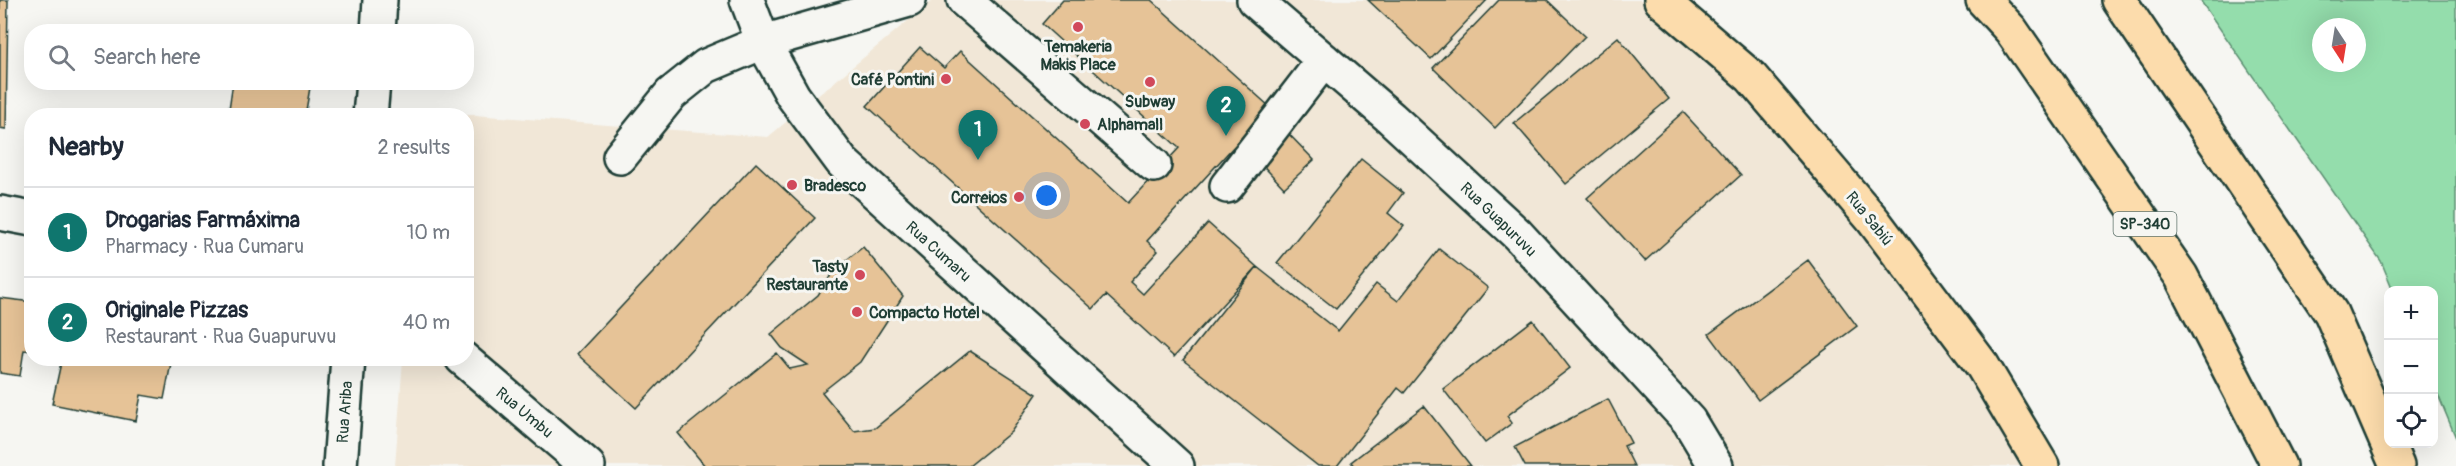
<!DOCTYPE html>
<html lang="en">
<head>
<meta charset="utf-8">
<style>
	body { margin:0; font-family:Pangolin,sans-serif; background:#f6f6f7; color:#1f2937 }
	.controls { position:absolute; right:18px; bottom:18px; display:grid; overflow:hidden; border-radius:12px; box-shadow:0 6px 24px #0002 }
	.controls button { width:54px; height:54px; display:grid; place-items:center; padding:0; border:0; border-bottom:2px solid #e0e1e3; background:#fff; color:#1f2937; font:30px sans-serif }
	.compass { position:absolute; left:2312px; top:18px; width:54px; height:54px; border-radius:50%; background:#fff; box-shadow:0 6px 24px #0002; rotate:168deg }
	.you { position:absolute; left:1047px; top:196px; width:21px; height:21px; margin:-15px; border:4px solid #fff; border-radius:50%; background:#1a73e8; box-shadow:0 0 0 9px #1a73e833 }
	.badge { display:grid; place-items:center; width:39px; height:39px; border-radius:50%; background:#0f766e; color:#fff; font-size:20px; font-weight:700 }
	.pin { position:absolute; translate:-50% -50px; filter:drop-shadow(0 2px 3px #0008) }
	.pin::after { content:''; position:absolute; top:32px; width:21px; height:18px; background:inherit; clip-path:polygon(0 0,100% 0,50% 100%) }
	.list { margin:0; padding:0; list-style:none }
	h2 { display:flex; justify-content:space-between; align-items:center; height:78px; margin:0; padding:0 24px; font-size:26px }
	h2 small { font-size:20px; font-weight:400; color:#747a83 }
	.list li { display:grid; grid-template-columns:39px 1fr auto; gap:18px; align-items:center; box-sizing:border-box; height:90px; padding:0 24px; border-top:2px solid #e0e1e3 }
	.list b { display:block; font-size:22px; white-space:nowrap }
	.list p { margin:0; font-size:20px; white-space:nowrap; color:#747a83 }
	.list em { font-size:20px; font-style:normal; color:#747a83 }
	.icon { flex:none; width:33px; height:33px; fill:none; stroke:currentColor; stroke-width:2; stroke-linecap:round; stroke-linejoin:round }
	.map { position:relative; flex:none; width:2456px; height:466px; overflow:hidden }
	.search { position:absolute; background:#fff; box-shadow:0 6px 24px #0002; left:24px; top:24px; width:450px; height:66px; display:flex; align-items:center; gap:15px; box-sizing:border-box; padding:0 21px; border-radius:24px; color:#747a83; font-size:22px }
	.panel { position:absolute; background:#fff; box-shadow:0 6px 24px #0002; left:24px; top:108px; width:450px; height:258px; border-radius:24px }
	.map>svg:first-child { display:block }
	.built { fill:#f1e7d7 }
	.green { fill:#94ddac; stroke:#5a8d70; stroke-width:1.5; fill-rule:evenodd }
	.building { fill:#e6c397; stroke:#1f3d34; stroke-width:1.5 }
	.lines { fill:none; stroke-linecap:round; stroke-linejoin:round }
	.minor-casing { stroke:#1f3d34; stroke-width:38 }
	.major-casing { stroke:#1f3d34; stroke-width:38 }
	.highway-casing { stroke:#1f3d34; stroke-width:38 }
	.minor { stroke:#f6f6f2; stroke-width:33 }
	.major { stroke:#fcdcac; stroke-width:33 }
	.highway { stroke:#fcdcac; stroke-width:33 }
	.poi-dot { fill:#d1495b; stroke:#f6f6f2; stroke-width:2 }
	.labels { text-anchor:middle; stroke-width:6; stroke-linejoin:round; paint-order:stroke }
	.shield { fill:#f6f6f2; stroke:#60746d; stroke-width:1.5 }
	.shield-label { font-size:15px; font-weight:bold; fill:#1f3d34 }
	.poi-label { font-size:16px; font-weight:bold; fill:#1f3d34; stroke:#f6f6f2; text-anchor:end }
	.street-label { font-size:16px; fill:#1f3d34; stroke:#f6f6f2 }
</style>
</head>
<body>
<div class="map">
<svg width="2456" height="466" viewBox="0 0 2456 466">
	<rect width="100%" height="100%" fill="#f6f6f2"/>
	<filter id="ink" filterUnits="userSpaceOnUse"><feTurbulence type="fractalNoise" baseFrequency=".0167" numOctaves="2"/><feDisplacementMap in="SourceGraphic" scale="12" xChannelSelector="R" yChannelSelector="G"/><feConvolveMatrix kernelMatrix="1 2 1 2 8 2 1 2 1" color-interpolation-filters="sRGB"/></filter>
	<g filter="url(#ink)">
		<path class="built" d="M933,0H1645L1814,151L2036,466H395L403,359L466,358V116L420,115V111L768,137Z"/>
		<path class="green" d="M2200,0H2456V438L2434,385V290H2393L2381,261ZM2321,27H2357V63H2321Z"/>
		<path class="building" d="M0,0H8L6,129L0,128Z
			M1063,0H1151L1270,107L1147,241L1158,251L1130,282L1143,294L1208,223L1257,267L1174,357L1106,295L1093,309L867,106L920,47L944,68L960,51L1128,203L1179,148L1042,24Z
			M1368,0H1487L1431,59Z
			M1499,0H1547L1585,36L1495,128L1433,68Z
			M1618,37L1669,99L1566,184L1514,123Z
			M233,82H311L305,116H228Z
			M1683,112L1741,175L1645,261L1587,198Z
			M1282,127L1314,160L1284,188L1253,155Z
			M1361,159L1403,193L1388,213L1404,226L1336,309L1277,263Z
			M756,163L815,218L636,408L577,354Z
			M863,247L903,296L860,362L822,392L854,431L875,428L970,351L1037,394L1011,432L969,466H705L678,433L777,353L790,369L808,365L782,348L771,334L818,295L835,269Z
			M1439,249L1488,288L1404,393L1398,388L1337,466H1318L1183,360L1257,267L1338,331L1376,284L1398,301Z
			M1808,260L1857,326L1758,400L1709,334Z
			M0,298L32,302V351L24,350L20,376L0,373Z
			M1533,320L1570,368L1507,416L1512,423L1485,443L1443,389Z
			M62,358H172L164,399L141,395L136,421L52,404Z
			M1608,399L1631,443L1624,446L1634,466H1525L1515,447Z
			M1424,406L1471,466H1354L1351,462Z"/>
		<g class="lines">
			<g class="minor-casing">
				<path id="minor" d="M747,0L763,42L793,96L842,162L1177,466
					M964,0L1154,165
					M1254,0L1391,118L1517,234L1689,421L1716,466
					M378,32L380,0
					M370,116L373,82
					M620,157L671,94L706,66L763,42L909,0
					M1227,186L1324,60
					M0,213L32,219
					M462,358L588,466
					M340,466L348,358"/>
			</g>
			<g class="major-casing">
				<path id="major" d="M1661,0L1751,77L1873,220L1982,365L2042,466"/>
			</g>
			<g class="highway-casing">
				<path id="highway" d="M1983,0L2011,30L2181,276L2279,466
					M2119,0L2331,313L2397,466"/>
			</g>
			<use href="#minor" class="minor"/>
			<use href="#major" class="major"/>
			<use href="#highway" class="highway"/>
		</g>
	</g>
	<g class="poi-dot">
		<circle cx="1078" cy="27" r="6"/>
		<circle cx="946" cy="79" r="6"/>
		<circle cx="1150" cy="82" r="6"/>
		<circle cx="1085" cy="124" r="6"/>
		<circle cx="792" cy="185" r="6"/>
		<circle cx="1019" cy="197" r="6"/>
		<circle cx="860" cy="275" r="6"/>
		<circle cx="857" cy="312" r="6"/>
	</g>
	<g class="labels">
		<rect class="shield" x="2113.5" y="212" width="63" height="24" rx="4.5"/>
		<g class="shield-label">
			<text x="2145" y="229">SP-340</text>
		</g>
		<g class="poi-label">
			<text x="1078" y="52" text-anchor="middle">Temakeria<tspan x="1078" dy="18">Makis Place</tspan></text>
			<text x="934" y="85">Café Pontini</text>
			<text x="1150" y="107" text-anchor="middle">Subway</text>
			<text x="1097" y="130" text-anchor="start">Alphamall</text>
			<text x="804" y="191" text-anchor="start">Bradesco</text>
			<text x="1007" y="203">Correios</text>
			<text x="848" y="272">Tasty<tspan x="848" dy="18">Restaurante</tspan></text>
			<text x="869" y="318" text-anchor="start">Compacto Hotel</text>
		</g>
		<g class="street-label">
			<text transform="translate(1870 218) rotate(51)" y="6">Rua Sabiú</text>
			<text transform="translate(1499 219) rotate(44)" y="6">Rua Guapuruvu</text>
			<text transform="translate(939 251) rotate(42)" y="6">Rua Cumaru</text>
			<text transform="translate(344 412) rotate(-86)" y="6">Rua Ariba</text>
			<text transform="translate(525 412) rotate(40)" y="6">Rua Umbu</text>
		</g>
	</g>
</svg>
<div class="controls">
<button>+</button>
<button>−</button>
<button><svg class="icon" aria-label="locate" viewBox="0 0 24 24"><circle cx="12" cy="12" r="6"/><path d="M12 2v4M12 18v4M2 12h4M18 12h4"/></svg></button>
</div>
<svg class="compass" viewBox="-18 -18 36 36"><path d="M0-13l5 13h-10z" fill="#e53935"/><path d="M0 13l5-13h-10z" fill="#747a83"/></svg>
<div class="you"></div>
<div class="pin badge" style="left:978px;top:160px">1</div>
<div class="pin badge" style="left:1226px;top:136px">2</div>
<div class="search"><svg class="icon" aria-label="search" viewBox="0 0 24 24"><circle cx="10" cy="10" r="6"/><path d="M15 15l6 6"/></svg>Search here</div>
<section class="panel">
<h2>Nearby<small>2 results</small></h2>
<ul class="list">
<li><span class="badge">1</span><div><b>Drogarias Farmáxima</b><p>Pharmacy · Rua Cumaru</p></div><em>10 m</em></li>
<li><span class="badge">2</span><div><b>Originale Pizzas</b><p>Restaurant · Rua Guapuruvu</p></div><em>40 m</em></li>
</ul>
</section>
</div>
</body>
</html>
